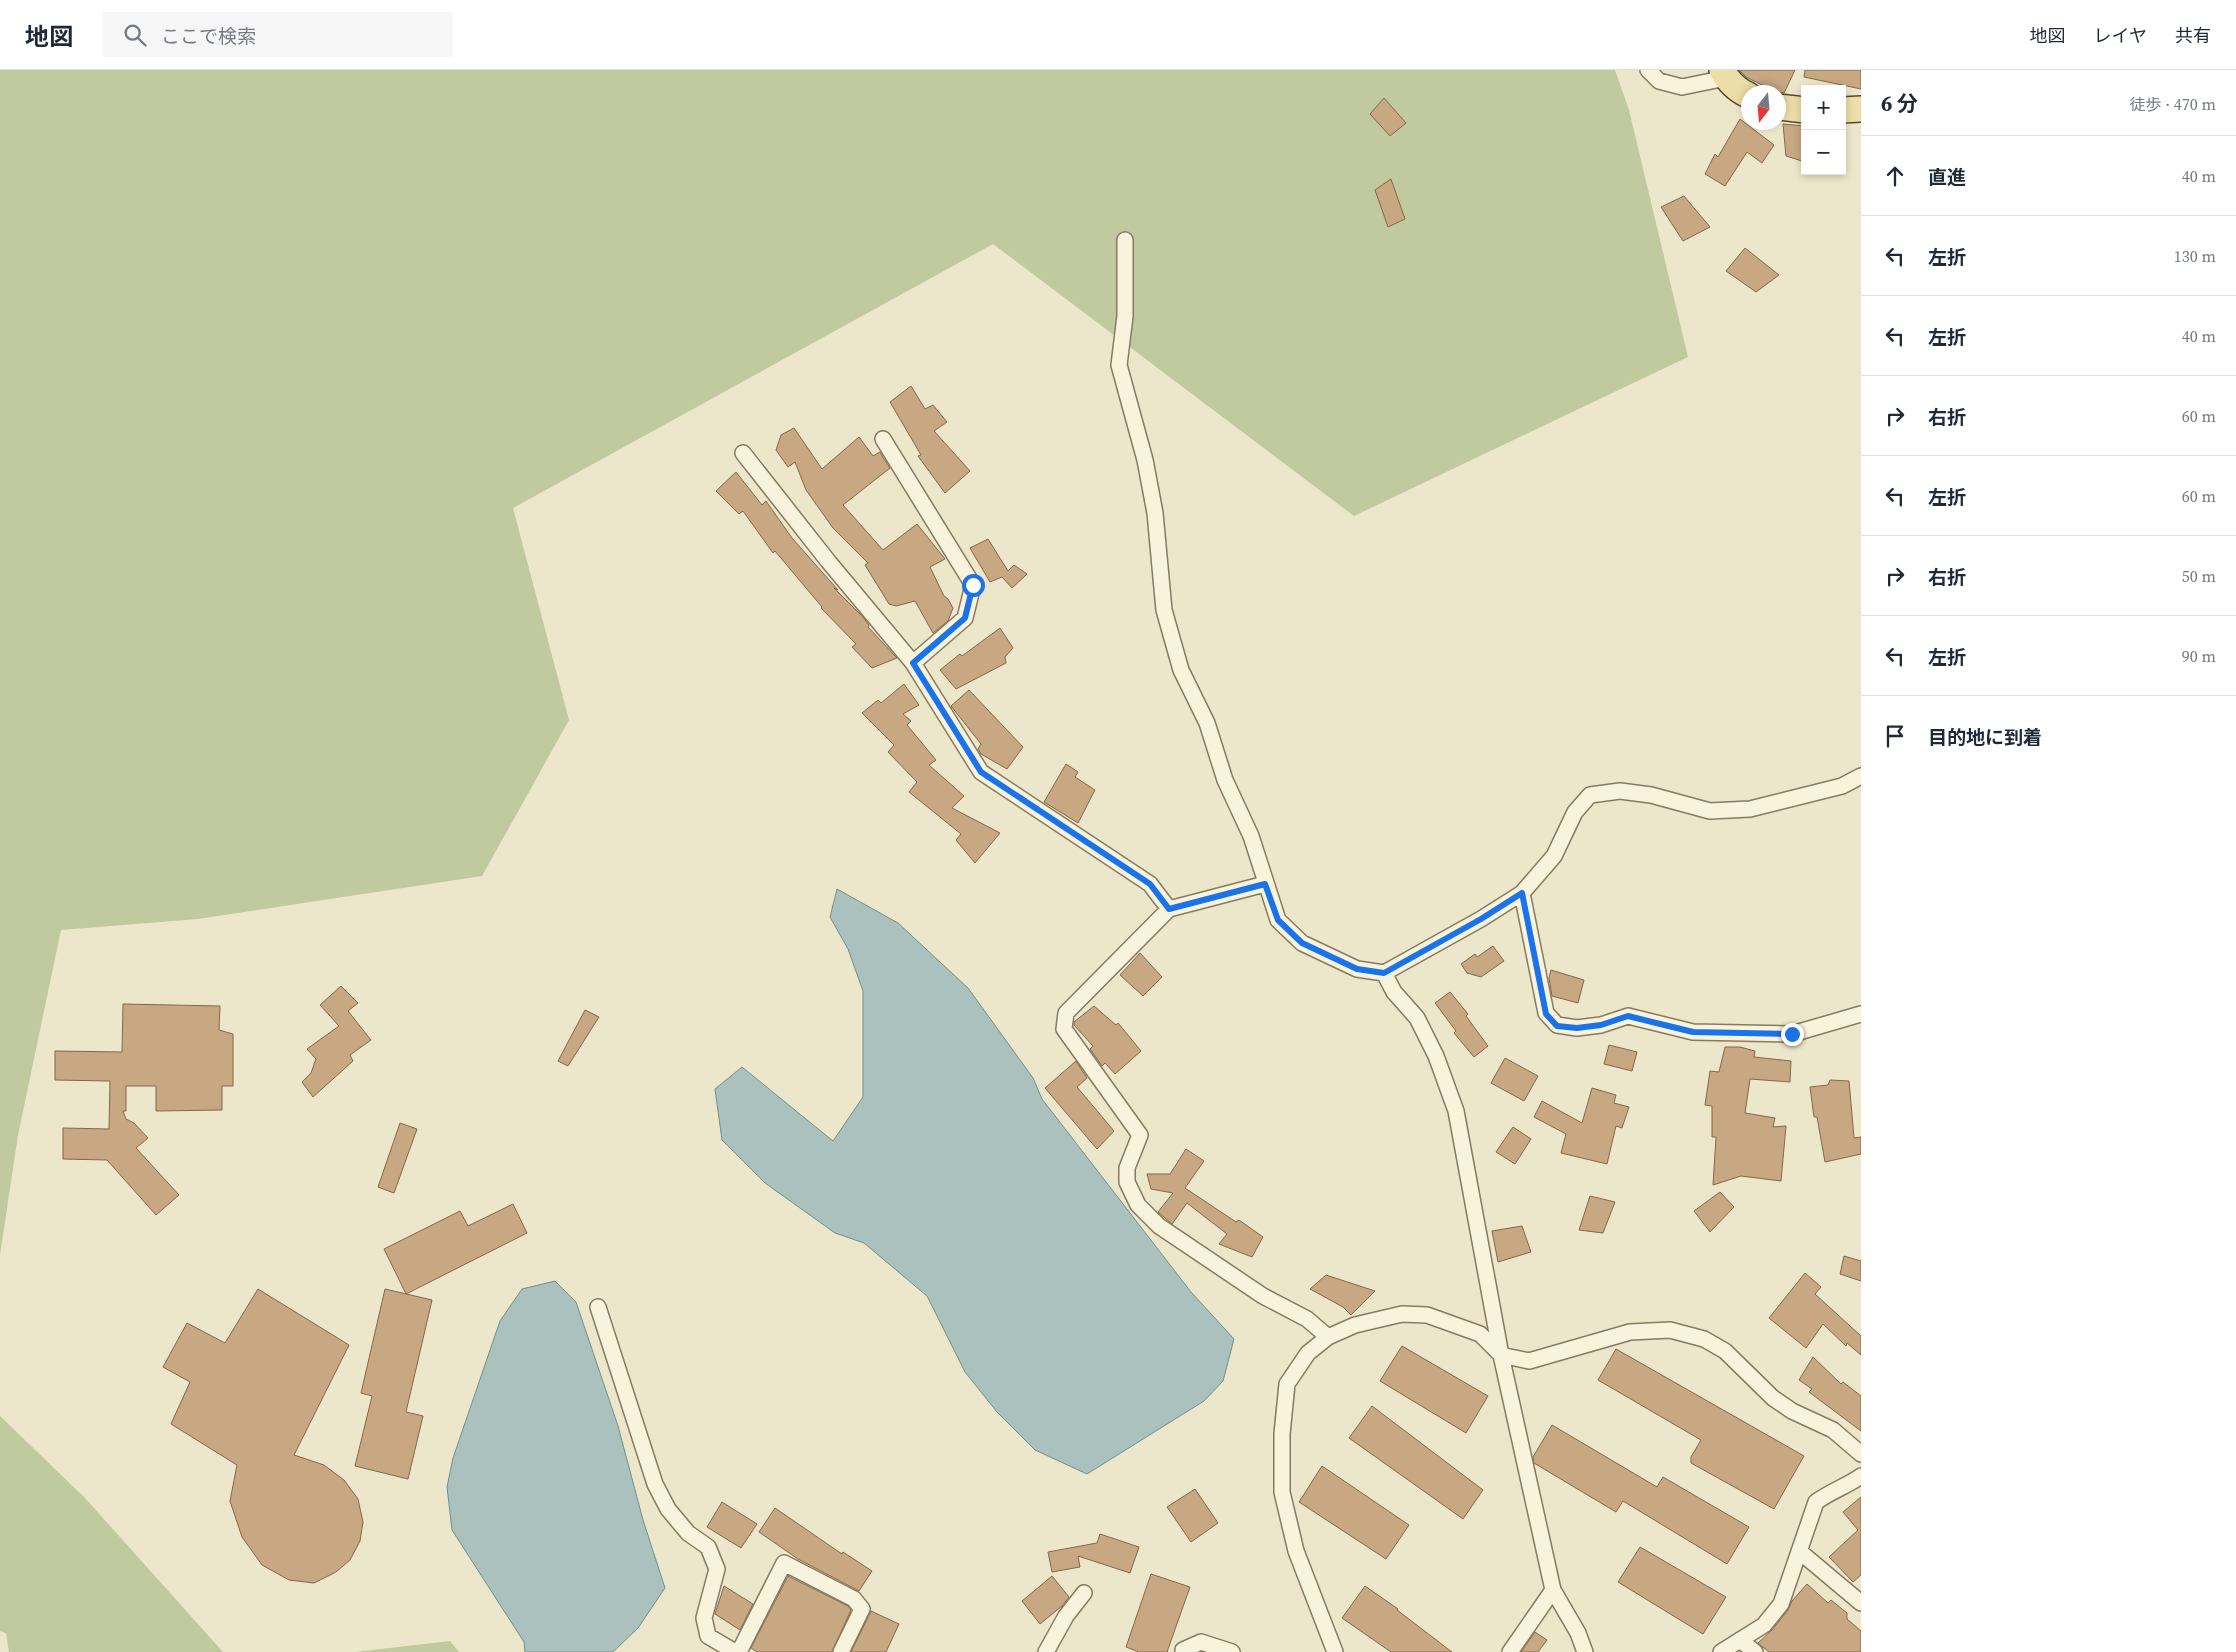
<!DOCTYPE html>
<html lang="ja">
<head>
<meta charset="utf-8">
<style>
	body { margin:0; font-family:"Source Serif 4","Noto Sans JP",serif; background:#f6f6f7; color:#1f2937 }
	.controls { position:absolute; right:15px; top:15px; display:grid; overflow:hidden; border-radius:0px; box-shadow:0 2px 8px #0003 }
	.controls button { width:45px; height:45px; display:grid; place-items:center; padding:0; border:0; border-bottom:1px solid #e0e1e3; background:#fff; color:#1f2937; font:25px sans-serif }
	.compass { position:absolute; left:1741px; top:15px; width:45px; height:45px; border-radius:50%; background:#fff; box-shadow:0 2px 8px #0003; rotate:196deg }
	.stop { position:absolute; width:15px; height:15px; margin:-11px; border:4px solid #1a73e8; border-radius:50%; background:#fff }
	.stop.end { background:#1a73e8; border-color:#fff; box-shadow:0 1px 5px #0008 }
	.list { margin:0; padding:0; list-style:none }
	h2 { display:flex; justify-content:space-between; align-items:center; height:65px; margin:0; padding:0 20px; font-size:21px }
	h2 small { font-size:16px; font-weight:400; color:#747a83 }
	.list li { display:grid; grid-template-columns:32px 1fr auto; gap:15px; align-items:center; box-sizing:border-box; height:80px; padding:0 20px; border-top:1px solid #e0e1e3 }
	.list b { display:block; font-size:19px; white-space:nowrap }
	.list em { font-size:16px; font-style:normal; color:#747a83 }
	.icon { flex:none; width:28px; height:28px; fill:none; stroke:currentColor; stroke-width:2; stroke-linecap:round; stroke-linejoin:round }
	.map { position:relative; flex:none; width:1861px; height:1582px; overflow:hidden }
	header { display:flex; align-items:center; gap:30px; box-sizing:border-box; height:70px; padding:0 25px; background:#fff; border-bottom:1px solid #e0e1e3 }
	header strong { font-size:24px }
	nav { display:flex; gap:28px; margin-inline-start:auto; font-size:18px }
	.search { width:350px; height:45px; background:#f6f6f7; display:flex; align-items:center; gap:12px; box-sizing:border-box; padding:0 18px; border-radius:0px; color:#747a83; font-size:19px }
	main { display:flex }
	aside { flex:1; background:#fff }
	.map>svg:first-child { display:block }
	.green { fill:#c0ca9e }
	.water { fill:#abc1bd; stroke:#71908b }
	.building { fill:#c8a783; stroke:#866747 }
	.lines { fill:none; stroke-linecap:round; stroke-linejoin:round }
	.minor-casing { stroke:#887a60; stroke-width:18 }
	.primary-casing { stroke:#574833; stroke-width:28 }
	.minor { stroke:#f7f3dd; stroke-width:15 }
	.primary { stroke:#ecdea6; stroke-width:25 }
	.route { stroke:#1a73e8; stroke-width:6 }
</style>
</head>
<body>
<header>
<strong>地図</strong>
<div class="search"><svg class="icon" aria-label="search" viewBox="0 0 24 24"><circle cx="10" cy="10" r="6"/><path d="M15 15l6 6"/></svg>ここで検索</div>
<nav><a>地図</a><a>レイヤ</a><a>共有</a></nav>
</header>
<main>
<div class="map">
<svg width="1861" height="1582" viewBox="0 0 1861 1582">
	<rect width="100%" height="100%" fill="#ece6ca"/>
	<path class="green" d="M0,0H1615L1629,40L1688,287L1354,446L993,174L513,438L569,650L482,806L198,849L61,860L18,1065L0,1185Z
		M0,1346L85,1428L223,1582H9L6,1563L0,1561Z
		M450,1571L459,1582H355Z"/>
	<path class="water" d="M837,819L898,853L968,918L1033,1008L1042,1029L1191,1222L1234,1269L1223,1311L1204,1331L1087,1404L1035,1380L997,1342L965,1302L927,1226L864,1173L835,1163L765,1113L722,1070L715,1019L742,997L833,1071L863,1027V921L848,879L830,847Z
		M555,1211L576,1232L618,1356L643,1450L665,1518L638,1558L613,1582H525L524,1572L452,1460L447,1417L453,1388L500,1251L522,1219Z"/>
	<path class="building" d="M1739,0H1795L1784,23L1776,22L1746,7Z
		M1805,0H1861V19L1804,7Z
		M1384,28L1406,53L1390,66L1370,44Z
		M1740,49L1774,75L1762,93L1747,82L1725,116L1705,104L1715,84L1718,87Z
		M1783,54L1805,56V92L1786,86Z
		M1391,109L1405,149L1388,157L1375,120Z
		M1684,126L1710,157L1683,171L1661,137Z
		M1745,178L1779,205L1756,222L1726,201Z
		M911,316L925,339L933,335L947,352L934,361L970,401L945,423L918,386L921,385L890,332Z
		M794,358L822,399L859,367L873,386L880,382L884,389L890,398L843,435L883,480L917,454L945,489L930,497L944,526L948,529L953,538L948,551L933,563L915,531L896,536L889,534L865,495L868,493L833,458L806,420L795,392L788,397L776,380L781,365Z
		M736,402L762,435L766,431L792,468L838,520L834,518L862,546L869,555L868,557L897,588L872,598L852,577L856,574L821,538L822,537L775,481L773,483L743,441L739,444L716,421Z
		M988,469L1008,501L1014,495L1027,504L1012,518L1002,507L990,512L970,478Z
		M1000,558L1013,578L1005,587L1006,593L956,619L940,600L960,584L962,586Z
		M904,614L919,635L903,644L911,651L907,655L936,690L929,695L964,726L952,738L1000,763L975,793L956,770L961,764L909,722L917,712L888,682L894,675L862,643L878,630L881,633Z
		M969,620L1023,677L1007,699L981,684L978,679L981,674L951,636Z
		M1066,694L1078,702L1075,707L1095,720L1078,753L1044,732Z
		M1493,876L1504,891L1481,907L1467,903L1461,894L1475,884L1477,887Z
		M1140,883L1162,907L1143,926L1120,905Z
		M1551,900L1584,910L1578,933L1552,926L1549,908Z
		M341,916L358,933L348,941L371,970L350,985L353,991L313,1027L302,1012L311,1003L316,989L307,979L339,956L320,935Z
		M1450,922L1468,944L1466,946L1488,976L1474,987L1454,963L1456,961L1435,933Z
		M123,934L220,936L219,960L233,964V1016H222V1040L156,1041V1016H126V1041H123L126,1049L134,1053L148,1068L136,1078L179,1125L156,1145L107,1090L63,1089V1058L109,1059L110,1011L55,1010V981L122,982Z
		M1094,936L1116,955L1118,953L1141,981L1115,1004L1105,993L1102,996L1090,979L1093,976L1074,955V952Z
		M585,940L599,947L568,996L558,991Z
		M1609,975L1637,982L1632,1001L1604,994Z
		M1725,977H1740L1755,981L1754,987L1791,991L1790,1012L1750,1009L1745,1043L1775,1048L1773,1057L1786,1056L1781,1111L1741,1106L1713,1115L1716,1067H1712V1036L1705,1035L1710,1001L1719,1002Z
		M1505,988L1538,1006L1524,1031L1491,1013Z
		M1076,991L1087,1008L1077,1017L1114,1061L1097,1079L1045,1018Z
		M1830,1010L1849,1011L1854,1068L1861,1067V1084L1825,1092L1817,1047H1814L1810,1017L1828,1015Z
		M1592,1018L1616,1025L1614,1033L1629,1037L1622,1058L1616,1056L1607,1094L1561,1083L1566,1064L1534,1047L1542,1031L1582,1053Z
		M400,1053L417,1059L394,1123L378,1117Z
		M1513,1057L1531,1069L1515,1094L1496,1082Z
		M1186,1079L1204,1091L1185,1118L1236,1152L1239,1150L1263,1167L1252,1187L1219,1174L1227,1164L1187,1133L1172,1154L1158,1142L1173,1123L1151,1119L1147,1104H1170Z
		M1720,1122L1734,1137L1710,1162L1694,1141Z
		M1590,1126L1615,1132L1603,1163L1579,1160Z
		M513,1134L527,1163L406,1224L384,1179L460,1141L468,1156Z
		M1522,1156L1531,1182L1498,1192L1492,1161Z
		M1844,1186L1861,1191V1211L1840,1204Z
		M1805,1203L1821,1217L1815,1224L1861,1266V1285L1847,1273L1846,1276L1823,1254L1806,1278L1769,1248Z
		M1326,1205L1375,1221L1351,1245L1343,1237L1310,1219Z
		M258,1219L349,1275L294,1385L324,1395L344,1410L358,1429L363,1452L360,1471L350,1490L336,1502L314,1513L289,1510L262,1495L242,1467L230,1431L237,1395L171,1354L190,1312L163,1297L187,1253L225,1273Z
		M385,1219L432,1230L406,1342L423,1346L408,1409L355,1396L372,1326L361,1323Z
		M1402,1276L1488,1326L1466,1363L1380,1311Z
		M1616,1279L1804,1386L1774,1439L1691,1393V1387L1701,1370L1598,1310Z
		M1813,1287L1841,1314L1843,1312L1861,1326V1361L1809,1322L1812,1319L1799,1310Z
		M1372,1336L1483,1420L1463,1449L1349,1368Z
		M1552,1355L1657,1417L1663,1407L1749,1457L1727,1494L1623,1431L1616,1442L1534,1393L1533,1387Z
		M1322,1396L1409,1455L1386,1489L1299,1432Z
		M1195,1419L1218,1453L1191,1472L1167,1437Z
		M1861,1427V1505L1853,1512L1829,1487L1858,1460L1843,1442Z
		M722,1432L757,1454L741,1478L707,1457Z
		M775,1438L842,1484L843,1482L872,1501L859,1521L798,1489L759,1462Z
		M1100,1464L1139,1477L1130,1503L1078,1486L1080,1497L1052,1502L1048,1482L1097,1473Z
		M1640,1477L1726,1527L1703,1564L1618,1512Z
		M1151,1504L1190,1517L1167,1582H1139L1126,1577Z
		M788,1506L848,1536L851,1540L832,1582H757L751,1578Z
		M1052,1506L1069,1527L1062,1536L1040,1554L1022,1531Z
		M1807,1514L1828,1533L1831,1530L1847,1543V1549L1861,1561V1582H1769L1758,1573L1771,1561L1788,1540L1792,1531Z
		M724,1516L753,1534L740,1560L715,1544Z
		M1365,1516L1398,1539L1397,1540L1452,1582H1391L1342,1548Z
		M871,1541L899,1554L886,1582H851Z
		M1535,1562L1547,1570L1538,1582H1521Z"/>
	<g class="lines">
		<g class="minor-casing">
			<path id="minor" d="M1648,0L1659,11L1682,17L1726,8
				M1125,170V246L1119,295L1145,390L1155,443L1164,540L1181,600L1207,653L1225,710L1251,766L1278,850L1302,873L1357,899L1384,903L1481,849L1522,823L1554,786L1575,742L1590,725L1620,721L1651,725L1710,741L1750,739L1842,716L1861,706
				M883,369L973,515L965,548L913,593
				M743,383L828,491L913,593L981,702L1150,814L1169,839
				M1265,814L1169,839L1066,943L1064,959L1140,1065L1127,1098V1112L1138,1135L1159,1156L1263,1226L1307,1249L1328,1267
				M1522,823L1546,943L1557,955L1577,958L1601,955L1628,946L1693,962L1792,964L1861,944
				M1384,903L1394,922L1417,948L1436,986L1456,1041L1501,1285L1553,1520L1578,1563L1585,1582
				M598,1237L655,1414L668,1439L688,1463L708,1477L717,1499L704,1548L708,1566L735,1582
				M1799,1481L1861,1533
				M1740,1570L1755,1582
				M739,1582L784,1493L854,1529L862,1539L841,1582
				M1046,1582L1066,1546L1084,1523
				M1183,1582V1580L1201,1572L1232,1582
				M1335,1582L1296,1481L1282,1422V1364L1287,1314L1308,1283L1328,1267L1355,1255L1402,1244L1427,1245L1480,1264L1501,1285L1529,1291L1630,1262L1670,1260L1704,1269L1725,1281L1773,1328L1792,1341L1833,1360L1861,1384
				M1510,1582L1553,1520
				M1721,1582L1764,1555L1781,1534L1816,1432C1831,1421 1847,1416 1861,1406"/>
		</g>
		<g class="primary-casing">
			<path id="primary" d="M1722,0C1728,11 1737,20 1748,25
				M1778,37L1805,40
				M1842,40L1861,39"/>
		</g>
		<use href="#minor" class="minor"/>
		<use href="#primary" class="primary"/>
	</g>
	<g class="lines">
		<path class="route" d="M973,515L965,548L913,593L981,702L1150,814L1169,839L1265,814L1278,850L1302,873L1357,899L1384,903L1481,849L1522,823L1546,944L1557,956L1577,958L1601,955L1628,946L1693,962L1792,964"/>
	</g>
</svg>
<div class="controls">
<button>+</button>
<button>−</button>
</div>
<svg class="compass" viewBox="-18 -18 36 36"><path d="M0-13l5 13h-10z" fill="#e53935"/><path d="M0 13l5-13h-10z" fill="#747a83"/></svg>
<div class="stop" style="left:973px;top:515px"></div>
<div class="stop end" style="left:1792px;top:964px"></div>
</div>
<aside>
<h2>6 分<small>徒歩 · 470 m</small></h2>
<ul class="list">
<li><svg class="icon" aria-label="ahead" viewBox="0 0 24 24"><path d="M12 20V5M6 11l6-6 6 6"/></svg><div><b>直進</b></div><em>40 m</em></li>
<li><svg class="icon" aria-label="left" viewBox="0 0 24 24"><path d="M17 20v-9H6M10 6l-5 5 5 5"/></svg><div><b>左折</b></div><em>130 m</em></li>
<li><svg class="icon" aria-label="left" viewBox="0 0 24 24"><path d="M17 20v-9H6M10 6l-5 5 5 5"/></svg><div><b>左折</b></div><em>40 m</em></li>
<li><svg class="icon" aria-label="right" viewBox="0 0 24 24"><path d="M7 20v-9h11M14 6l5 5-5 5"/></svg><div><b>右折</b></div><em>60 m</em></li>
<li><svg class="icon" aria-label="left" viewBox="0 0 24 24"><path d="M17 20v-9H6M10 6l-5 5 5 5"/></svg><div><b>左折</b></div><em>60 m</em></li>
<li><svg class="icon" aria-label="right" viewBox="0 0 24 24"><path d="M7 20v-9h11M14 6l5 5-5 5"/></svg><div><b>右折</b></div><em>50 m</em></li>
<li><svg class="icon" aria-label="left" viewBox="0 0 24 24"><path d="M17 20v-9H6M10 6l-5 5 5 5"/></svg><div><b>左折</b></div><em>90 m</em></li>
<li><svg class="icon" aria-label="arrive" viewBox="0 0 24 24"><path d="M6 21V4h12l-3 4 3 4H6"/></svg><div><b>目的地に到着</b></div></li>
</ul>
</aside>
</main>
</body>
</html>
